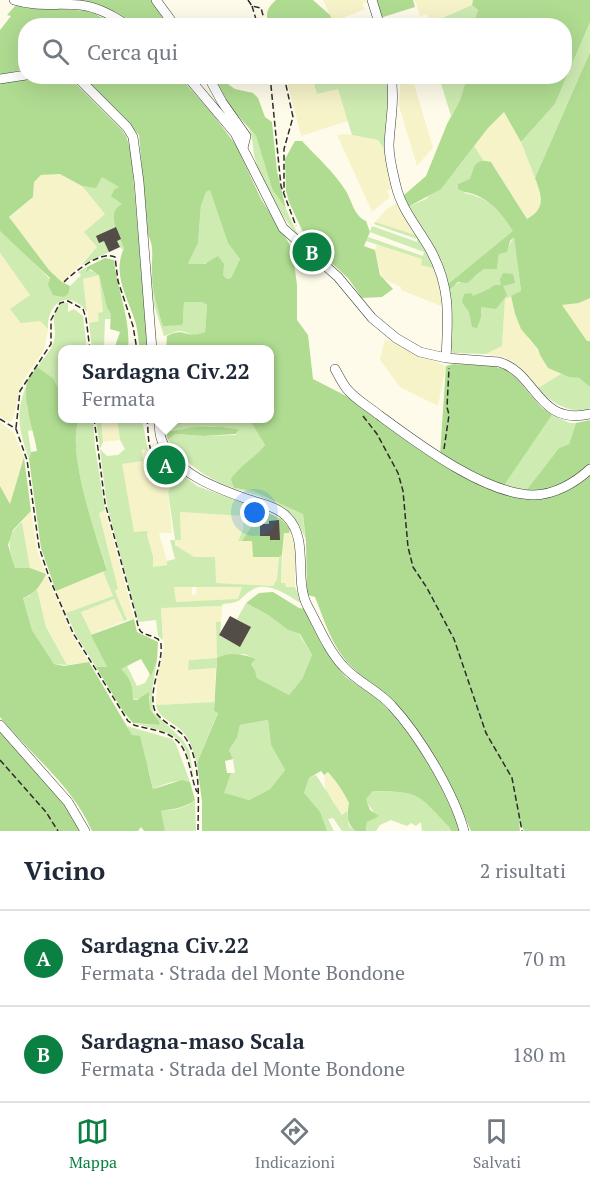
<!DOCTYPE html>
<html lang="it">
<head>
<meta charset="utf-8">
<style>
	body { margin:0; font-family:"PT Serif",serif; background:#f6f6f7; color:#1f2937 }
	.you { position:absolute; left:255px; top:513px; width:21px; height:21px; margin:-15px; border:4px solid #fff; border-radius:50%; background:#1a73e8; box-shadow:0 0 0 9px #1a73e833 }
	.badge { display:grid; place-items:center; width:39px; height:39px; border-radius:50%; background:#0b8043; color:#fff; font-size:20px; font-weight:700 }
	.pin { position:absolute; translate:-50% -50%; border:3px solid #fff; box-shadow:0 2px 6px #0006 }
	.popup { position:absolute; left:58px; top:345px; width:216px; height:78px; box-sizing:border-box; display:grid; place-content:center; border-radius:12px; background:#fff; filter:drop-shadow(0 2px 4px #0005); font-size:20px; white-space:nowrap; color:#747a83 }
	.popup b { font-size:22px; color:#1f2937 }
	.popup::after { content:''; position:absolute; left:50%; top:100%; margin-left:-12px; border:12px solid transparent; border-top-color:#fff }
	.list { margin:0; padding:0; list-style:none }
	h2 { display:flex; justify-content:space-between; align-items:center; height:78px; margin:0; padding:0 24px; font-size:26px }
	h2 small { font-size:20px; font-weight:400; color:#747a83 }
	.list li { display:grid; grid-template-columns:39px 1fr auto; gap:18px; align-items:center; box-sizing:border-box; height:96px; padding:0 24px; border-top:2px solid #e0e1e3 }
	.list b { display:block; font-size:22px; white-space:nowrap }
	.list p { margin:0; font-size:20px; white-space:nowrap; color:#747a83 }
	.list em { font-size:20px; font-style:normal; color:#747a83 }
	.icon { flex:none; width:33px; height:33px; fill:none; stroke:currentColor; stroke-width:2; stroke-linecap:round; stroke-linejoin:round }
	.map { position:relative; flex:none; width:590px; height:831px; overflow:hidden }
	.search { position:absolute; background:#fff; box-shadow:0 6px 24px #0002; left:18px; right:18px; top:18px; height:66px; display:flex; align-items:center; gap:15px; box-sizing:border-box; padding:0 21px; border-radius:24px; color:#747a83; font-size:22px }
	.sheet { height:270px; background:#fff }
	nav { display:flex; justify-content:space-around; align-items:center; box-sizing:border-box; height:84px; border-top:2px solid #e0e1e3; background:#fff; font-size:16px; color:#747a83 }
	nav a { display:grid; justify-items:center; gap:3px }
	nav .on { color:#0b8043 }
	.map>svg:first-child { display:block }
	.farmland { fill:#f6f3c9 }
	.green { fill:#ceebb2; fill-rule:evenodd }
	.forest { fill:#b0dc91; fill-rule:evenodd }
	.building { fill:#544d47 }
	.lines { fill:none; stroke-linecap:round; stroke-linejoin:round }
	.minor-casing { stroke:#3e3e3e; stroke-width:10 }
	.path { stroke:#2d2d2d; stroke-width:1.5; stroke-dasharray:6 3; stroke-linecap:butt }
	.minor { stroke:#fff; stroke-width:9 }
</style>
</head>
<body>
<div class="map">
<svg width="590" height="831" viewBox="0 0 590 831">
	<rect width="100%" height="100%" fill="#fffbea"/>
	<path class="farmland" d="M323,0H366L367,2L362,4L365,9L333,22Z
		M415,0H473L472,5L430,22L427,14L420,16Z
		M312,77L317,94L338,88L348,121L301,136L287,81Z
		M398,77H412L433,148L417,166L399,106L400,86Z
		M505,111L521,142L540,190L541,204L537,214L527,219L495,167L491,162L484,161L474,146L488,128Z
		M346,134L378,140L386,152L394,189L387,190L390,197L372,212L337,135Z
		M60,174L82,186L105,214L97,247L63,282L49,270L9,218L33,197L34,182L41,175Z
		M399,202L407,217L416,236L375,222L388,208Z
		M377,244L423,259L436,269L446,308L401,290V287L382,278L375,250Z
		M0,253L30,295L11,309L40,321L48,329L44,350L21,384L14,416L10,423L0,416Z
		M99,274L104,313L99,321L89,323L83,279Z
		M511,296L515,314L530,341L538,349L540,355L548,368L561,374L538,388L514,362L503,357L486,354L502,346L505,299Z
		M590,298V341H587L561,305L579,303Z
		M385,339L446,366L438,406L400,387L380,360Z
		M101,419H117L120,440L103,442Z
		M0,422L14,433L24,457L10,504L0,486Z
		M142,448L148,451L160,469L177,480L168,491L172,533H159L168,564L153,568V556L147,535L127,534L122,464L143,461Z
		M105,510L126,587L134,619L127,620L115,591L118,590L99,512Z
		M31,511L37,550L46,574L74,638L89,662L67,665L46,627L37,589L46,574L30,568L22,522Z
		M180,512L245,516L243,530L252,541L253,557H279L277,580L273,586L216,583L194,557L175,545V540H181Z
		M290,528L295,547V587H285L281,583L284,533Z
		M103,572L113,596L66,613L56,591Z
		M192,586V595L196,594L197,586L242,587L238,600L175,602L174,587Z
		M114,599L124,621L91,635L81,611Z
		M222,606L221,622H216L217,658L189,660V670L216,668L214,702L156,705L157,679L164,647L161,608Z
		M328,772L340,785L349,803L347,811L342,815L331,797L326,794L324,775Z"/>
	<path class="green" d="M472,5L478,10L473,25L423,26Z
		M590,22V52L535,178L521,142L555,104Z
		M312,77H389L386,152L378,140L352,135L338,89L317,94Z
		M439,77H467L460,100L451,116Z
		M249,129L256,136L272,189L286,209L298,235C284,221 262,182 256,162C252,151 254,140 249,129Z
		M474,146L484,161L478,162L470,180L458,184L465,193C489,198 500,211 514,231L448,284L408,207L426,199L459,166Z
		M102,177L120,187L123,204L121,239L124,248L123,250L120,247L81,265L97,247L84,232L105,214L82,186L96,187Z
		M210,189L228,242L240,259L231,278L227,279L223,275V270L210,262L200,265L188,264L198,243L201,206L206,192Z
		M375,222L415,235L413,232L418,233L436,269L421,265L422,259L366,241L368,237L423,256L424,252L370,232L372,226L417,242V239L374,224Z
		M0,231L19,247L66,296L70,286L81,275L78,272L87,267L86,269L99,274L107,308L111,314V319H105L104,349H92L89,323L99,321L98,313L103,312L99,275L83,279L87,312C69,288 47,302 48,329L40,321L21,323L10,309L30,295L0,253Z
		M514,236L521,292L505,299L502,346L486,354L453,353L450,349L448,287L475,277L484,269H497L499,254L507,249Z
		M151,272L158,309L183,322L184,302H202L207,305L205,332C189,339 192,332 179,331C174,331 169,335 164,336L154,305Z
		M62,303H68V312L74,309L83,316L87,349L63,350L62,388L57,386L53,378L37,367C42,360 50,352 53,344C59,329 47,317 62,303Z
		M561,374L579,378L590,387V410C568,413 552,404 538,388Z
		M28,381L27,407L34,430L28,431L31,452L29,459C18,427 15,413 28,381Z
		M552,415L570,423H576L569,444L559,448L525,492L503,487Z
		M166,418L249,419L265,445L255,457L234,474V488L253,491L299,511L303,514L305,538C290,496 254,498 218,482C199,473 180,457 168,440L175,434L204,436L236,435L239,429C214,425 190,427 165,432L164,421Z
		M79,419H93L95,447L105,510L99,513L118,589L115,591L127,620L124,621L114,599L81,612L107,667H96L76,635L66,613L113,596L103,572L107,569C96,535 66,451 79,419Z
		M96,419H101L103,442L100,449L107,456L118,455L125,449L120,440L117,419H142L148,451L142,449L143,461L122,464L134,532L148,531L147,535L153,556V567L167,565V561L175,559L170,540H175L168,491L176,480L160,469L150,457L161,466L170,465L197,486L262,510C252,515 256,518 252,527C250,532 245,536 242,541H238L243,530L244,516L180,512L181,540H175V545L194,557H215L216,583L273,586L277,579L279,557L282,555L281,583H285L286,587H295L302,604C289,596 267,580 252,590C237,599 245,602 223,604L222,606L161,608L163,640L158,636L156,620L138,622L107,505ZM174,587H242L238,599L176,602Z
		M22,522L30,568H15C9,547 4,537 22,522Z
		M37,589L46,627L67,665L54,664L32,630L23,598L29,596Z
		M246,603L268,615L288,630L299,634L312,655L302,679L289,695L257,678L255,670L251,664L256,659L244,654L217,658L216,668L188,670L189,660L217,658L216,622H221L220,636L239,646L250,627L237,619Z
		M157,660L152,690L153,712L183,740L189,750L194,778C184,735 179,735 137,724L159,725L160,723L150,709V696L133,700C133,685 132,679 120,669L127,666L137,686L145,683Z
		M214,702V711L218,712L197,763C193,752 191,741 183,732C175,723 158,718 156,705Z
		M268,720L271,745L285,770L270,789L249,800L223,794L231,773H235L233,759L229,750L237,738L240,725Z
		M127,726L172,739L176,744L190,782C177,779 164,784 153,789L149,771Z
		M316,775L342,815L347,811L349,826L355,831H342L333,818L328,819L334,831H327L304,793L309,778Z
		M373,791C420,792 417,793 449,827L451,831H422L421,822L416,826L411,823L407,826L391,820L380,825L376,831H366L367,822L372,819L374,813L365,799Z
		M195,800L196,831H165L160,811C174,810 184,809 195,800Z"/>
	<path class="forest" d="M34,0H154L172,25H137L116,12L95,4Z
		M276,0H313L330,15L335,25H269C265,14 267,8 276,0Z
		M375,0H413L415,7L380,18Z
		M473,0H590V22L555,104L521,142L504,112L488,128L441,189L408,207L403,196L426,176L447,124L460,100L467,77L564,76V26L473,25L478,10L472,5Z
		M15,6L89,11L117,25L26,26L25,69L0,75V30L11,16L7,15Z
		M590,52V298L579,303L562,305L587,341H590V387L579,378L569,377L548,368L540,355L538,349L521,329L515,314L511,296L521,291L514,237L510,241L507,252L499,254L497,269H484L467,283L458,282L450,289L448,287V284L513,231C504,217 495,205 480,197C474,193 465,193 458,189V184L470,179C475,167 473,158 491,162L527,219C546,209 542,196 535,178Z
		M38,77H69L122,130L126,136L131,151L148,349H140C138,340 138,330 135,321C127,296 112,274 124,248C119,234 105,213 122,204L111,196L114,190L119,187L102,177L96,188L82,186L60,174L41,175L34,182L33,197L9,217L49,270L62,282L70,286L68,294L64,297L53,295L48,285L50,278L0,231V83Z
		M84,77H180L211,112L236,145L261,199L289,243L293,255L297,285V320L308,335L313,379L354,400L442,462L532,497L590,472V831H524L519,820L520,831H471C452,785 428,742 396,704C384,690 367,682 354,669C333,650 325,622 315,597L308,595L307,591L306,543L303,514L253,491L234,488L231,479C237,468 256,457 265,445L249,419L270,418V350L166,349L167,336C185,326 185,340 205,332L207,305L202,302H184L183,323L181,325L163,326C158,310 152,291 152,273C151,259 155,248 148,235L139,135ZM210,190L228,243L240,259L231,278L227,279L223,275L224,264L218,256L205,264H188L198,243L201,206L206,192Z
		M212,77H226L229,85L235,89L253,93L258,98L265,117L272,122L277,171L286,209L272,189L256,136L232,109Z
		M295,141H302C317,157 334,172 346,191C352,201 354,216 366,221L370,232L364,246L375,250L380,275L393,289L382,297L362,298L348,278L307,241L289,202L286,191L285,159Z
		M105,258L114,260C117,290 131,319 128,349H114L120,332L110,329L111,314L107,308L99,275L90,269L86,272L87,267Z
		M503,273L513,274L515,283L503,286L507,295L496,309L481,307V317L477,328L472,327L469,312L462,302L464,294L471,293L473,296L489,289L494,285H501L500,279Z
		M454,364L493,366L507,370L517,379L541,407L552,415L503,487L440,455L446,366Z
		M37,367L53,378L57,386L62,388L63,418L79,419C66,451 96,535 107,570L56,591L41,548L29,459L31,452L37,451C34,431 21,398 28,379C30,375 34,371 37,367Z
		M590,420V466C571,485 551,492 525,492L559,448L569,444L576,423Z
		M195,427H222L239,429L236,434L204,436L175,434L168,440L165,432Z
		M24,457L31,511L13,530L8,545L15,568H30L46,574C41,585 35,594 23,598L32,630L54,664L64,666L89,662L132,735L140,736L153,789L182,780L190,782L195,800C184,808 175,809 161,811L165,831H144L141,827L138,831H92C72,785 31,755 0,717V486L10,504Z
		M262,510L281,519L290,528L289,533H284L282,555L279,557H253L252,541H242L252,526L254,514Z
		M273,592L299,608L306,609C317,630 327,655 343,674C351,683 364,688 373,695C412,729 442,783 460,831H451L449,827C417,793 420,792 373,791L366,799L370,810L379,816L367,822L366,831H355C346,823 347,813 349,803C343,791 337,782 328,772L324,775L321,771L309,778L304,793L320,812L327,831H202V802L197,763L218,713L214,711L217,658C229,651 244,654 256,659L251,664L255,670L257,678L289,695L302,679L312,655L300,634L288,630L268,615L246,603L259,593ZM268,720L271,745L285,770L270,789L249,800L224,793L231,773H227L225,761L233,759L229,750L237,738L240,725Z
		M134,619L137,632L158,642L157,660L151,676L141,659L121,669C132,680 133,686 133,700H137L149,692L150,709L160,723L159,725L133,723L123,711L96,667H107L91,635Z
		M0,729L67,806L81,831H0Z"/>
	<path class="building" d="M116,227L121,239L117,241L120,247L109,252L104,241L99,243L96,236Z
		M279,520L280,540H270V536H260V524H269V521Z
		M230,616L251,627L240,647L219,635Z"/>
	<g class="lines">
		<g class="minor-casing">
			<path id="minor" d="M14,0C36,7 58,3 80,5C98,7 114,16 128,26
				M156,0L175,26
				M372,0L380,26
				M76,76L127,127L133,137L139,182L152,350
				M187,76L235,133L283,228L338,277L372,318L396,338L420,352L446,358L499,362C537,373 537,426 590,414
				M208,76L222,102L246,136L243,148
				M391,76C395,100 390,122 389,145C389,159 393,173 396,186C402,211 419,229 431,251C451,288 448,317 446,358
				M0,79L26,75
				M335,369C339,376 342,383 347,389C356,400 368,406 379,415C417,443 484,494 533,495C554,495 575,483 590,469
				M159,418C159,426 159,434 162,441C176,475 219,489 250,500C262,504 278,507 287,517C310,540 293,580 308,607C319,627 328,650 343,666C357,682 378,690 392,706C419,735 454,793 464,831
				M0,725L68,802L85,831"/>
		</g>
		<path class="path" d="M248,0L252,6L261,8L266,26
			M252,6L258,26
			M270,76L281,186L296,226
			M284,76L293,117L284,149V192
			M64,282C74,272 101,250 115,257L118,281L133,326L137,350
			M363,416L377,434L398,473L403,491L408,547L413,567L427,588L454,639L486,733L512,778L522,831
			M94,418L105,503L136,616C140,638 140,630 158,639L161,644C163,665 149,687 154,708C157,720 176,727 184,736C202,759 198,803 198,831
			M147,418C149,434 146,454 161,463L164,462
			M0,419L16,429L27,460L39,547L49,577L73,633L128,721L134,725C146,729 165,730 175,739C190,750 190,777 197,792
			M16,428L20,391L51,344V320L60,303L68,301L83,309L86,318L90,350
			M444,449L449,415L447,407L449,368
			M0,760L46,812L58,831"/>
		<use href="#minor" class="minor"/>
	</g>
</svg>
<div class="you"></div>
<div class="pin badge" style="left:166px;top:465px">A</div>
<div class="popup"><b>Sardagna Civ.22</b>Fermata</div>
<div class="pin badge" style="left:312px;top:252px">B</div>
<div class="search"><svg class="icon" aria-label="search" viewBox="0 0 24 24"><circle cx="10" cy="10" r="6"/><path d="M15 15l6 6"/></svg>Cerca qui</div>
</div>
<section class="sheet">
<h2>Vicino<small>2 risultati</small></h2>
<ul class="list">
<li><span class="badge">A</span><div><b>Sardagna Civ.22</b><p>Fermata · Strada del Monte Bondone</p></div><em>70 m</em></li>
<li><span class="badge">B</span><div><b>Sardagna-maso Scala</b><p>Fermata · Strada del Monte Bondone</p></div><em>180 m</em></li>
</ul>
</section>
<nav>
<a class="on"><svg class="icon" aria-label="map" viewBox="0 0 24 24"><path d="M3 6l6-2 6 2 6-2v14l-6 2-6-2-6 2zM9 4v14M15 6v14"/></svg>Mappa</a>
<a><svg class="icon" aria-label="directions" viewBox="0 0 24 24"><path d="M12 3l9 9-9 9-9-9zM9 14v-3h6M13 9l2 2-2 2"/></svg>Indicazioni</a>
<a><svg class="icon" aria-label="saved" viewBox="0 0 24 24"><path d="M7 4h10v16l-5-4-5 4z"/></svg>Salvati</a>
</nav>
</body>
</html>
